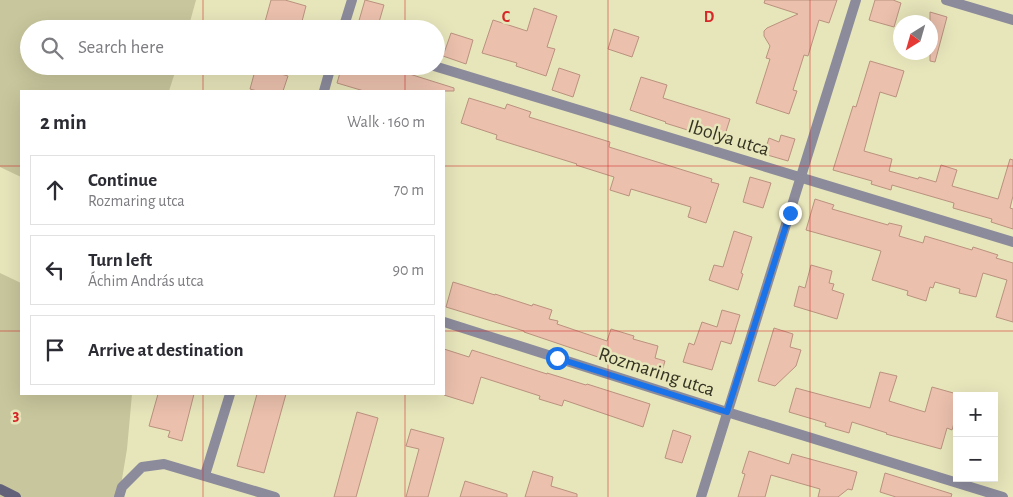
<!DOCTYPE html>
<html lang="en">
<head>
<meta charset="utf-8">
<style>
	body { margin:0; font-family:"Alegreya Sans",sans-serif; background:#f7f7f7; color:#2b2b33 }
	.controls { position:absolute; right:15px; bottom:15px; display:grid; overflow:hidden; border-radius:0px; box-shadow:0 5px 20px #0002 }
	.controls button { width:45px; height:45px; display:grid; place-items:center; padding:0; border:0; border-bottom:1px solid #e1e1e2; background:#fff; color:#2b2b33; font:25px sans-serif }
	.compass { position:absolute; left:893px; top:15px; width:45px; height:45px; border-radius:50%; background:#fff; box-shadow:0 5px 20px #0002; rotate:217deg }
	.stop { position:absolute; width:15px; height:15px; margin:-11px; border:4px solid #1a73e8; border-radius:50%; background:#fff }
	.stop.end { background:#1a73e8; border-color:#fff; box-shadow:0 1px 5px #0008 }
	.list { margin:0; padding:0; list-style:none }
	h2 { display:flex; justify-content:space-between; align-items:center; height:65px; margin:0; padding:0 20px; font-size:21px }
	h2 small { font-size:16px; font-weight:400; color:#7c7c81 }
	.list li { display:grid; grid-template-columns:32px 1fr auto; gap:15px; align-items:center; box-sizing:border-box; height:70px; margin:0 10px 10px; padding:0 10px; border:1px solid #e1e1e2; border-radius:0px }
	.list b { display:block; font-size:19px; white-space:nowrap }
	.list p { margin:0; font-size:16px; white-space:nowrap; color:#7c7c81 }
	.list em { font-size:16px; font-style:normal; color:#7c7c81 }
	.icon { flex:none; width:28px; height:28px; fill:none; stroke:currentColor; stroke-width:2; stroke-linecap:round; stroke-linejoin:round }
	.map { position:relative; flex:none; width:1013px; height:497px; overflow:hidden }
	.search { position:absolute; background:#fff; box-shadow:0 5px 20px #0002; left:20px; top:20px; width:425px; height:55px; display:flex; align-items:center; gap:12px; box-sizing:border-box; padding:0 18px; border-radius:28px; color:#7c7c81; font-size:19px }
	.panel { position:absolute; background:#fff; box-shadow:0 5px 20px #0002; left:20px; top:90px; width:425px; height:305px; border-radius:0px }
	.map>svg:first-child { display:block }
	.green { fill:#c8c69c }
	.building { fill:#ebc0ad; stroke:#ba927f }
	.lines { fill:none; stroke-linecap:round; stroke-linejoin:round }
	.street { stroke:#8b8b9c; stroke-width:10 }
	.secondary { stroke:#616179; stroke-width:10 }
	.route { stroke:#1a73e8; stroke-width:6 }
	.grid { fill:none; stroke:#d62828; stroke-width:1; stroke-opacity:0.55 }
	.labels { text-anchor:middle; stroke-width:5; stroke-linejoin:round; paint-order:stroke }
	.street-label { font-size:20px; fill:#353423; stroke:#e7e5ba }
	.grid-label { font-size:16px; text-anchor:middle; font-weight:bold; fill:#d62828; stroke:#e7e5ba; stroke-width:5; stroke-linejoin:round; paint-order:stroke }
</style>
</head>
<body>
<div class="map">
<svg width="1013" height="497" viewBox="0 0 1013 497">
	<rect width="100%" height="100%" fill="#e7e5ba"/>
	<path class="green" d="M0,0H196L188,29H29V66H177L169,91H21V177L0,167Z
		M0,273L21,283V394H132L127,449L119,497H0Z"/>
	<path class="building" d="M271,0H285L306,6L300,29H263Z
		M365,0L384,5L377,29L358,24Z
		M765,0H837L829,23L819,20L808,56L804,55L793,90L797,91L789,114L756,103L770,59L766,58L770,46L764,36V31L767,28L798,14L764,3Z
		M875,0H893L901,3L894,27L869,20Z
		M534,8L557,16L547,47L555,49L546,76L516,66L517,63L482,53L493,20L527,31Z
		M930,12L947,17L935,62L930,61Z
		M614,29L639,37L632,57L608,49Z
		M451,33L473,40L466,64L443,56Z
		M870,61L904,71L896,97L880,92L864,151L892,159L889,171L918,179L919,177L936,182L941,165L957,170L952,186L998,199L1010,159L1013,160V196L1010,208L1013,209V229L991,222L992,219L953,208L954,203L892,185L891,190L871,184L872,181L833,170L853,106L856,107Z
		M342,66H384L454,88V91H364L337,83Z
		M256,67L288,76L283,91H257L250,89Z
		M559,68L580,75L573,97L552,90Z
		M641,77L667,85L663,98L730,119L723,141L665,123L666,122L630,110Z
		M469,98L505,109L507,104L531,112L529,117L610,142L609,147L712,179L711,182L719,184L706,223L688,217L691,207L631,189L629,196L610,190L614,177L576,165L577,164L496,139L497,135L461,123Z
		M781,135L795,139L788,161L764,154L769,138L779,142Z
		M750,177L771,183L763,208L743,202Z
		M815,199L834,205L832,209L888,225L889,223L902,226L899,236L923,243L925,236L972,250L973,247L998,255L996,258L1013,263V322L996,317L1007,280L983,273L976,297L959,293L960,289L935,282L933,288L930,287L926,301L907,295L908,291L872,280L881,251L806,230Z
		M734,231L752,237L741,273L743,274L738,290L709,280L714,265L723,267Z
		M811,265L832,271L829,283L834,284L832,290L844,294L837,319L794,306L799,286L805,288Z
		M453,282L495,295V294L532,306L533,304L552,310L549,319L558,321L557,324L607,341L611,329L634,336L633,339L658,346L655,358L665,361L660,378L524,332V331L446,307Z
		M722,310L740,315L731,344L721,341L712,370L683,362L689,343L694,345L702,322L717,327Z
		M774,328L793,334L790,347L801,350L796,366L775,386L758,381Z
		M444,349L469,357L472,350L547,374V373L586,385L587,384L650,404L643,427L564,400L562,406L539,399L540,396L481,377L473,404L444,395Z
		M880,372L897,376L889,401L925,412L932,387L957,394L954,405L957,406V413L952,430L947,428L941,449L886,434L887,433L852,422L849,433L825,426L826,423L789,412L796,388L870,408Z
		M158,394H194L182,441L168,437L170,431L149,426Z
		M257,394H286L264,473L237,466Z
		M357,412L378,418L356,497H334Z
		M411,429L444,438L428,497H406L419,449L406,446Z
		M673,430L691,436L682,463L665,458Z
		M749,451L789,464L792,454L857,472L852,490L848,489L838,497H818L820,489L771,475L765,497H738L745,474L742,473Z
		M533,471L553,477L551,486L577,494V497H525Z
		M885,473L952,494L951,497H896L880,492Z
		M465,481L507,494V497H460Z"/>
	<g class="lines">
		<path class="street" d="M946,0L1013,20
			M343,29L352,0
			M434,66L1013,242
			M324,91L331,66
			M444,322L727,412L1003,497
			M205,475L230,394
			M119,497L122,487L142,467L164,464L275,497
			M701,497L856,0"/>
		<path class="secondary" d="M0,489L16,497"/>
	</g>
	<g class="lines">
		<path class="route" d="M557,358L727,412L790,213"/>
	</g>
	<path class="grid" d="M203,0V29M405,0V29M608,0V497M810,0V497M203,66V91M405,66V91M0,166H21M444,166H1013M0,331H21M444,331H1013M203,394V497M405,394V497"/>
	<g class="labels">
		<g class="street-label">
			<text transform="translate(729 137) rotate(17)" y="7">Ibolya utca</text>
			<text transform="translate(657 371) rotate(18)" y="7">Rozmaring utca</text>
		</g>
	</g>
	<g class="grid-label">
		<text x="506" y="22">C</text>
		<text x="709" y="22">D</text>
		<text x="16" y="420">3</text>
	</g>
</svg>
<div class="controls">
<button>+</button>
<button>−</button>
</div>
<svg class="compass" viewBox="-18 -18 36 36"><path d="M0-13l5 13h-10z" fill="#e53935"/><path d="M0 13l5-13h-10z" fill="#7c7c81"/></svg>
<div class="stop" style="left:557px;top:358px"></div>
<div class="stop end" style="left:790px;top:213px"></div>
<div class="search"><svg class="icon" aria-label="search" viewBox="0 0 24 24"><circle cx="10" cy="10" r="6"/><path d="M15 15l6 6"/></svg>Search here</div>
<section class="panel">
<h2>2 min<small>Walk · 160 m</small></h2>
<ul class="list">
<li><svg class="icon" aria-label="ahead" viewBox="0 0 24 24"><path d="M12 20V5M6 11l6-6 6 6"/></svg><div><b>Continue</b><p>Rozmaring utca</p></div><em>70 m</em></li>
<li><svg class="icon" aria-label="left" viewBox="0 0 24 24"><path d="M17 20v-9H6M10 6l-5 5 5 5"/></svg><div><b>Turn left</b><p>Áchim András utca</p></div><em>90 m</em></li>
<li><svg class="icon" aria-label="arrive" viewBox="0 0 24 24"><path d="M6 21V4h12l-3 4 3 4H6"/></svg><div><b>Arrive at destination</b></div></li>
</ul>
</section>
</div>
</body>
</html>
